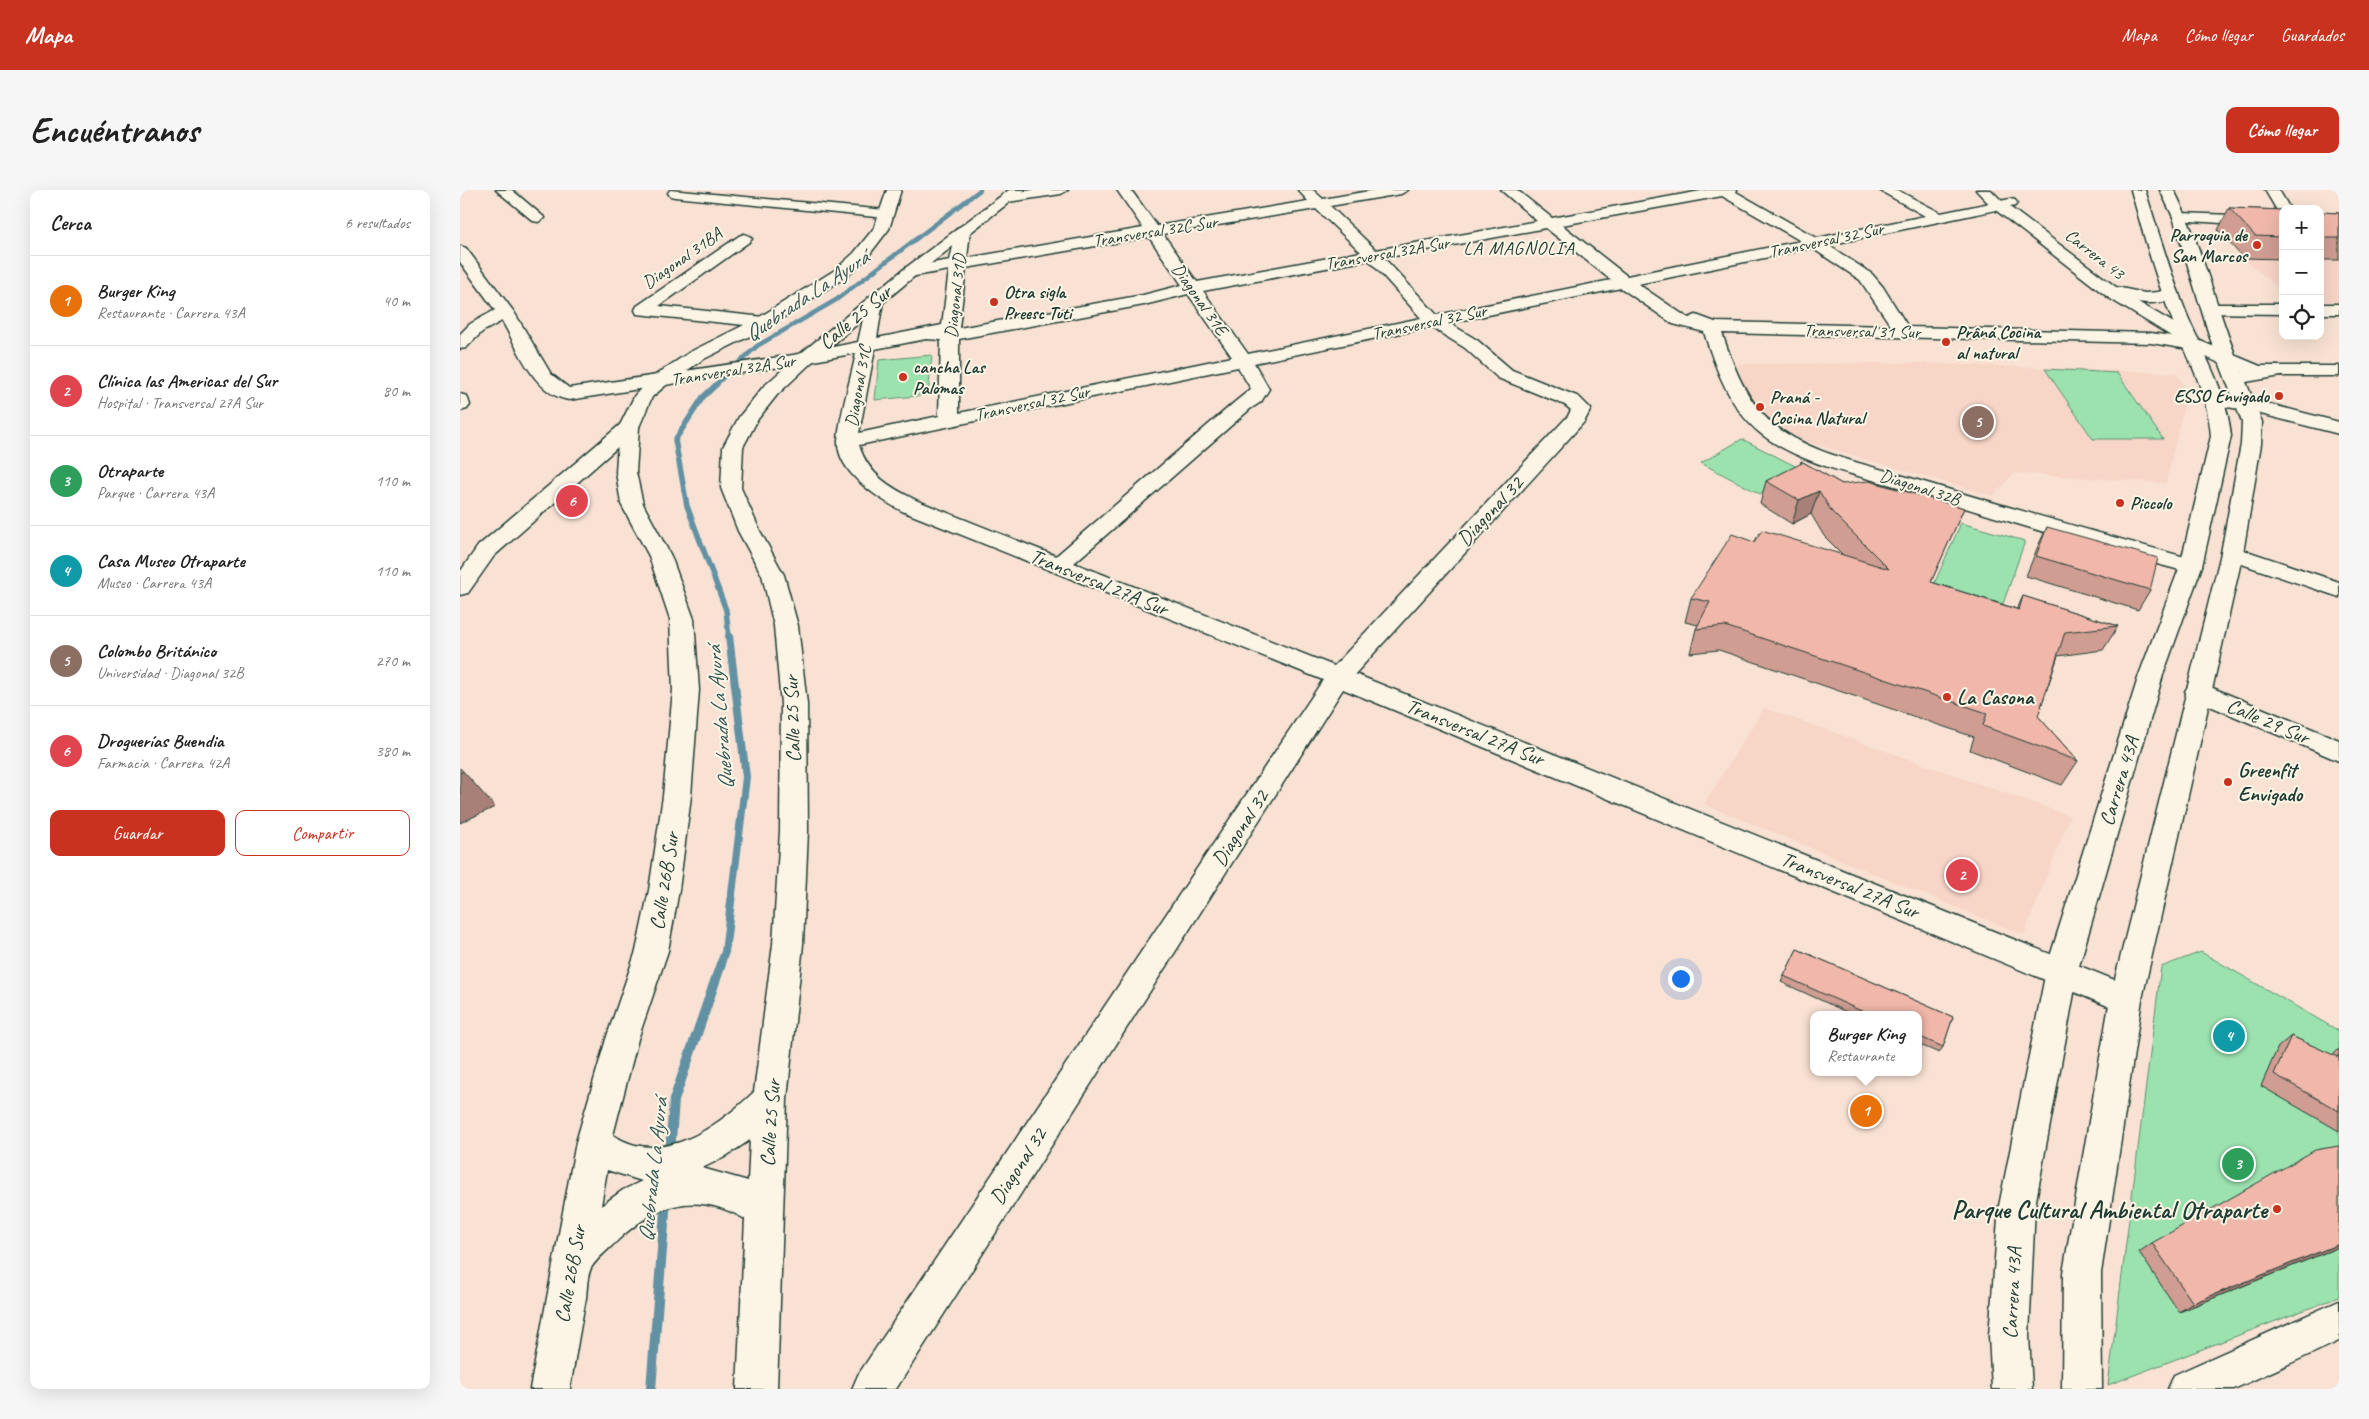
<!DOCTYPE html>
<html lang="es">
<head>
<meta charset="utf-8">
<style>
	body { margin:0; font-family:Caveat,sans-serif; background:#f6f6f6; color:#222 }
	.controls { position:absolute; right:15px; top:15px; display:grid; overflow:hidden; border-radius:10px; box-shadow:0 5px 20px #0002 }
	.controls button { width:45px; height:45px; display:grid; place-items:center; padding:0; border:0; border-bottom:1px solid #e0e0e0; background:#fff; color:#222; font:25px sans-serif }
	.you { position:absolute; left:1220px; top:788px; width:18px; height:18px; margin:-12px; border:4px solid #fff; border-radius:50%; background:#1a73e8; box-shadow:0 0 0 8px #1a73e833 }
	.badge { display:grid; place-items:center; width:32px; height:32px; border-radius:50%; background:#c8321e; color:#fff; font-size:16px; font-weight:700 }
	.pin { position:absolute; translate:-50% -50%; border:2px solid #fff; box-shadow:0 1px 5px #0006 }
	.popup { position:absolute; left:1350px; top:821px; width:112px; height:65px; box-sizing:border-box; display:grid; place-content:center; border-radius:10px; background:#fff; filter:drop-shadow(0 1px 4px #0005); font-size:16px; white-space:nowrap; color:#767676 }
	.popup b { font-size:19px; color:#222 }
	.popup::after { content:''; position:absolute; left:50%; top:100%; margin-left:-10px; border:10px solid transparent; border-top-color:#fff }
	.list { margin:0; padding:0; list-style:none }
	h2 { display:flex; justify-content:space-between; align-items:center; height:65px; margin:0; padding:0 20px; font-size:21px }
	h2 small { font-size:16px; font-weight:400; color:#767676 }
	.list li { display:grid; grid-template-columns:32px 1fr auto; gap:15px; align-items:center; box-sizing:border-box; height:90px; padding:0 20px; border-top:1px solid #e0e0e0 }
	.list b { display:block; font-size:19px; white-space:nowrap }
	.list p { margin:0; font-size:16px; white-space:nowrap; color:#767676 }
	.list em { font-size:16px; font-style:normal; color:#767676 }
	.actions { display:flex; gap:10px; padding:15px 20px }
	.actions a { flex:1; padding:11px 0; border:1px solid #c8321e; border-radius:10px; text-align:center; font-size:18px; color:#c8321e }
	.actions .main { background:#c8321e; color:#fff }
	.icon { flex:none; width:28px; height:28px; fill:none; stroke:currentColor; stroke-width:2; stroke-linecap:round; stroke-linejoin:round }
	.map { position:relative; flex:none; width:1879px; height:1199px; overflow:hidden; border-radius:10px }
	header { display:flex; align-items:center; gap:30px; box-sizing:border-box; height:70px; padding:0 25px; background:#c8321e; color:#fff }
	header strong { font-size:24px }
	nav { display:flex; gap:28px; margin-inline-start:auto; font-size:18px }
	.intro { display:flex; align-items:center; justify-content:space-between; box-sizing:border-box; height:120px; padding:0 30px }
	h1 { margin:0; font-size:35px }
	.button { padding:12px 22px; border-radius:10px; background:#c8321e; color:#fff; font-size:18px; font-weight:700 }
	main { display:flex; gap:30px; padding:0 30px }
	aside { flex:1; background:#fff; border-radius:10px; box-shadow:0 5px 20px #0002 }
	.map>svg:first-child { display:block }
	.built { fill:#f7d5c7 }
	.green { fill:#9be2af; stroke:#5d9072 }
	.lines { fill:none; stroke-linecap:round; stroke-linejoin:round }
	.stream-far3 { stroke:#6291a4; stroke-width:4.5 }
	.stream-far2 { stroke:#6291a4; stroke-width:5.5 }
	.stream-far1 { stroke:#6291a4; stroke-width:8 }
	.stream { stroke:#6291a4; stroke-width:10 }
	.street-casing { stroke:#1f3d34; stroke-width:3 }
	.secondary-casing { stroke:#1f3d34; stroke-width:3 }
	.primary-casing { stroke:#1f3d34; stroke-width:3 }
	.street { fill:#fcf5e5; fill-rule:evenodd }
	.secondary { fill:#fcf5e5; fill-rule:evenodd }
	.primary { fill:#fcf5e5; fill-rule:evenodd }
	.wall { fill:#cf9d92; stroke:#1f3d34 }
	.shaded-wall { fill:#a98077; stroke:#1f3d34 }
	.building { fill:#f1b7aa; stroke:#1f3d34 }
	.poi-dot { fill:#c8321e; stroke:#fcf5e5; stroke-width:2 }
	.labels { text-anchor:middle; stroke-width:4; stroke-linejoin:round; paint-order:stroke }
	.far-street-label { font-size:18px; fill:#1f3d34; stroke:#fcf5e5 }
	.far-poi-label { font-size:18px; font-weight:bold; fill:#1f3d34; stroke:#fcf5e5; text-anchor:start }
	.far-neighbourhood-label { font-size:19px; letter-spacing:1px; fill:#1f3d34; stroke:#fcf5e5 }
	.street-label { font-size:21px; fill:#1f3d34; stroke:#fcf5e5 }
	.poi-label { font-size:21px; font-weight:bold; fill:#1f3d34; stroke:#fcf5e5; text-anchor:start }
	.water-label { font-size:22px; font-style:italic; fill:#355959; stroke:#fcf5e5 }
	.near-poi-label { font-size:25px; font-weight:bold; fill:#1f3d34; stroke:#fcf5e5; text-anchor:end }
</style>
</head>
<body>
<header>
<strong>Mapa</strong>
<nav><a>Mapa</a><a>Cómo llegar</a><a>Guardados</a></nav>
</header>
<div class="intro"><h1>Encuéntranos</h1><a class="button">Cómo llegar</a></div>
<main>
<aside>
<h2>Cerca<small>6 resultados</small></h2>
<ul class="list">
<li><span class="badge" style="background:#e8710a">1</span><div><b>Burger King</b><p>Restaurante · Carrera 43A</p></div><em>40 m</em></li>
<li><span class="badge" style="background:#e0444e">2</span><div><b>Clínica las Americas del Sur</b><p>Hospital · Transversal 27A Sur</p></div><em>80 m</em></li>
<li><span class="badge" style="background:#2e9e5b">3</span><div><b>Otraparte</b><p>Parque · Carrera 43A</p></div><em>110 m</em></li>
<li><span class="badge" style="background:#0f9aa8">4</span><div><b>Casa Museo Otraparte</b><p>Museo · Carrera 43A</p></div><em>110 m</em></li>
<li><span class="badge" style="background:#8d6e63">5</span><div><b>Colombo Británico</b><p>Universidad · Diagonal 32B</p></div><em>270 m</em></li>
<li><span class="badge" style="background:#e0444e">6</span><div><b>Droguerías Buendia</b><p>Farmacia · Carrera 42A</p></div><em>380 m</em></li>
</ul>
<div class="actions"><a class="main">Guardar</a><a>Compartir</a></div>
</aside>
<div class="map">
<svg width="1879" height="1199" viewBox="0 0 1879 1199">
	<rect width="100%" height="100%" fill="#f9e2d3"/>
	<filter id="ink" filterUnits="userSpaceOnUse"><feTurbulence type="fractalNoise" baseFrequency=".02" numOctaves="2"/><feDisplacementMap in="SourceGraphic" scale="10" xChannelSelector="R" yChannelSelector="G"/><feConvolveMatrix kernelMatrix="1 2 1 2 8 2 1 2 1" color-interpolation-filters="sRGB"/></filter>
	<g filter="url(#ink)">
		<path class="built" d="M1783,68L1823,69V102Z
			M1860,70H1879V111H1860Z
			M1459,173L1716,183L1727,202L1706,293L1554,283L1533,306L1340,250L1289,214L1277,174Z
			M1304,518L1610,626L1564,745L1244,614Z"/>
		<path class="green" d="M472,165L468,205L415,210L419,170Z
			M1585,179L1657,183L1703,249H1633Z
			M1282,249L1341,279L1300,304L1241,273Z
			M1501,333L1565,351L1543,414L1474,394Z
			M1741,762L1879,841V1107L1648,1195L1701,777Z"/>
		<g class="lines">
			<path class="stream-far3" d="M255,195L297,156L376,110L520,0"/>
			<path class="stream-far2" d="M257,194L243,207L215,250L227,316L266,420L269,448"/>
			<path class="stream-far1" d="M260,775L265,762L286,587L269,446"/>
			<path class="stream" d="M210,963L214,910L261,774
				M191,1199L206,1009"/>
			<g class="street-casing">
				<path id="street" d="M36,0H52L85,28L78,32L73,31Z
					M210,0L426,20L433,24L426,28L215,7L210,6L208,3Z
					M572,0H608L601,4L548,12L541,8L543,5Z
					M657,0H671L697,36L848,11L838,0H853L863,9L915,0H948L941,4L870,16L916,60L1077,31L1041,0H1057L1092,28L1246,0H1277L1276,2L1357,48L1465,26L1419,0H1437L1481,23L1550,9L1555,10L1557,13L1555,16L1368,55L1412,84L1423,97L1448,137L1691,143L1738,150L1800,176H1879V186H1799L1775,180L1728,159L1691,153L1262,143C1273,175 1286,212 1313,234C1350,264 1403,273 1447,287C1544,316 1641,344 1739,371L1742,376L1739,381L1731,383C1633,358 1537,328 1441,298C1394,284 1339,274 1300,243C1271,220 1255,178 1244,142L1213,134L1161,98L989,133L1017,150L1052,180L1119,207L1131,219L1124,232L895,484L1677,799L1682,809L1677,819L1666,823L1655,819L883,499L436,1199H392L398,1185L863,490L442,321C418,308 376,282 378,250C380,223 391,189 396,163L333,175L109,210C74,205 58,158 42,131L22,142L6,158L0,159V144L10,134L35,120L0,72V56L6,58L54,122L91,184L109,198L333,165L398,152L407,111L409,107H421L423,111L417,148L482,135L489,80L450,87L442,82L450,77L490,70L497,38L502,36L510,41L507,68L683,38ZM1262,6L1341,51L1167,86L1102,35ZM856,19L901,62L737,92L703,44ZM1086,38L1151,90L977,125L924,68ZM689,47L722,95L683,105L499,138L506,78ZM1352,58L1400,90L1431,136L1255,132L1236,125L1229,128L1225,126L1178,94ZM909,70L961,128L788,164L743,101ZM728,104L772,167L499,223V149L684,115ZM971,137L1005,158L1038,188L1105,215L1111,220L1108,226L874,476L614,373L790,219L801,212L809,199L794,173ZM466,149L481,150L479,226L399,243L415,159ZM778,177L791,199L776,211L596,366L458,311C431,298 408,285 399,255Z
					M1805,0H1819L1830,19H1823V23L1818,22Z
					M1720,23L1823,27V37L1715,30L1713,27L1715,24Z
					M284,44L289,46L292,49L289,52L199,116L304,127L310,128L313,132L310,136L304,137L177,124L175,120L177,116L279,46Z
					M1750,114H1823V124L1744,123L1742,119L1744,115Z
					M1860,114H1879V124H1860Z
					M0,204L7,206L10,215L7,219L0,221Z
					M169,231L176,233L179,237L176,241L34,366L8,403L0,405V382L18,356L162,233Z
					M1772,356L1879,392V407L1764,368L1761,363L1764,358Z
					M1738,492L1879,550V571L1729,507L1725,501L1729,495Z
					M1879,1111V1151L1774,1199H1708L1714,1185Z"/>
			</g>
			<g class="secondary-casing">
				<path id="secondary" d="M427,0H441L429,39L406,69L387,86L310,136L242,170L205,196L192,207L179,237L176,282L183,314L211,366L234,429L239,500L231,606L219,700L208,761L178,849L153,945C203,978 258,936 294,902L313,754L320,641L321,514L314,436L302,385L278,341L261,298L263,257L279,227L303,197L340,164L444,79L549,0H565L456,85L352,172L317,205L298,229L283,257L281,298L300,341L324,385L338,436L347,514L348,641L343,754L327,909L317,1199H277L285,1029C236,1001 198,1013 158,1050C149,1059 137,1068 131,1078C127,1086 127,1099 126,1108C120,1138 115,1169 110,1199H70L116,952L146,849L176,761L189,700L203,606L213,500L210,429L189,366L161,314L156,282L159,237L175,205L191,188L230,162L298,128L375,80L394,63L414,38ZM290,950L288,991L242,978L263,968ZM147,980L182,991L163,1000L141,1016Z
					M1516,0H1531L1543,12L1656,97L1685,103L1698,102L1711,98L1717,99L1719,103C1711,114 1690,114 1678,112L1736,146L1739,150L1736,154H1724L1649,108L1533,18Z
					M1756,204L1786,208L1879,232V244L1785,220L1749,214L1747,210L1749,206Z"/>
			</g>
			<g class="primary-casing">
				<path id="primary" d="M1671,0H1685C1699,43 1711,86 1728,127C1745,167 1767,202 1771,246L1742,376L1703,485L1619,776L1575,1016L1569,1146L1572,1199H1532L1529,1146L1539,1016L1587,776L1679,485L1720,376L1751,246C1748,202 1727,167 1711,127C1695,86 1683,43 1671,0Z
					M1700,0H1714C1743,58 1757,122 1782,182L1815,176L1821,178L1824,182L1821,186L1786,192L1802,232L1801,254L1783,363L1682,809L1641,1083L1642,1199H1602L1603,1083L1650,809L1761,363L1781,254L1782,232L1750,148L1713,27Z"/>
			</g>
			<use href="#street" class="street"/>
			<use href="#secondary" class="secondary"/>
			<use href="#primary" class="primary"/>
		</g>
		<path class="wall" d="M1769,18L1823,20V69L1783,68L1758,40Z
			M1860,22L1879,23V70H1860Z
			M1341,271L1382,294L1504,318L1471,392L1557,419L1563,406L1658,436L1643,460L1598,466L1578,526L1618,571L1602,595L1510,560L1514,547L1259,460L1230,463L1236,439L1238,435L1225,432L1231,408L1294,352L1382,364L1364,346L1351,324L1332,334L1300,314L1306,291L1340,275Z
			M1587,337L1690,400L1678,420L1566,386L1578,356Z
			M1337,759L1493,827L1483,857L1479,863L1458,854V825H1393L1321,792Z
			M1831,846L1873,865L1879,859V941L1801,896L1818,857Z
			M1692,1053L1879,1057L1719,1122L1679,1062Z"/>
		<path class="shaded-wall" d="M1359,301L1351,324L1332,334L1339,310Z
			M3,581L35,617L0,633V583Z
			M1879,1054V1057L1719,1122L1733,1113Z"/>
		<path class="building" d="M1769,18L1823,20V47L1795,46Z
			M1860,22L1879,23V48H1860Z
			M1341,271L1382,294L1409,291L1504,318L1471,392L1559,420L1563,406L1658,436L1605,442L1578,526L1618,571L1523,536L1527,523L1265,436L1236,439L1250,412L1231,408L1272,344L1294,352L1302,340L1429,379L1372,322L1359,301L1339,310L1306,291L1342,273Z
			M1587,337L1698,368L1690,400L1576,366Z
			M0,578L3,581L0,583Z
			M1337,759L1493,827L1483,857L1458,846V825H1410L1324,786Z
			M1831,846L1878,867L1879,865V921L1814,884Z
			M1879,956V1054L1733,1113L1692,1053L1855,960Z"/>
	</g>
	<g class="poi-dot">
		<circle cx="1797" cy="55" r="5"/>
		<circle cx="534" cy="112" r="5"/>
		<circle cx="1486" cy="152" r="5"/>
		<circle cx="443" cy="187" r="5"/>
		<circle cx="1819" cy="206" r="5"/>
		<circle cx="1300" cy="217" r="5"/>
		<circle cx="1660" cy="313" r="5"/>
		<circle cx="1487" cy="507" r="5"/>
		<circle cx="1768" cy="592" r="5"/>
		<circle cx="1817" cy="1019" r="5"/>
	</g>
	<g class="labels">
		<g class="far-street-label">
			<text transform="translate(695 41) rotate(-9)" y="6">Transversal 32C Sur</text>
			<text transform="translate(1366 50) rotate(-12)" y="6">Transversal 32 Sur</text>
			<text transform="translate(927 63) rotate(-10)" y="6">Transversal 32A Sur</text>
			<text transform="translate(1635 64) rotate(38)" y="6">Carrera 43</text>
			<text transform="translate(222 68) rotate(-35)" y="6">Diagonal 31BA</text>
			<text transform="translate(495 106) rotate(-84)" y="6">Diagonal 31D</text>
			<text transform="translate(740 109) rotate(55)" y="6">Diagonal 31E</text>
			<text transform="translate(969 132) rotate(-12)" y="6">Transversal 32 Sur</text>
			<text transform="translate(1402 141) rotate(1)" y="6">Transversal 31 Sur</text>
			<text transform="translate(273 180) rotate(-9)" y="6">Transversal 32A Sur</text>
			<text transform="translate(398 196) rotate(-80)" y="6">Diagonal 31C</text>
			<text transform="translate(572 213) rotate(-12)" y="6">Transversal 32 Sur</text>
			<text transform="translate(1460 297) rotate(18)" y="6">Diagonal 32B</text>
		</g>
		<g class="far-poi-label">
			<text x="1787" y="51" text-anchor="end">Parroquia de<tspan x="1787" dy="21">San Marcos</tspan></text>
			<text x="544" y="108">Otra sigla<tspan x="544" dy="21">Preesc Tuti</tspan></text>
			<text x="1496" y="148">Prâná Cocina<tspan x="1496" dy="21">al natural</tspan></text>
			<text x="453" y="183">cancha Las<tspan x="453" dy="21">Palomas</tspan></text>
			<text x="1809" y="212" text-anchor="end">ESSO Envigado</text>
			<text x="1310" y="213">Praná -<tspan x="1310" dy="21">Cocina Natural</tspan></text>
			<text x="1670" y="319">Piccolo</text>
		</g>
		<g class="far-neighbourhood-label">
			<text x="1059" y="64">LA MAGNOLIA</text>
		</g>
		<g class="street-label">
			<text transform="translate(395 127) rotate(-40)" y="7">Calle 25 Sur</text>
			<text transform="translate(1030 321) rotate(-47)" y="7">Diagonal 32</text>
			<text transform="translate(639 392) rotate(22)" y="7">Transversal 27A Sur</text>
			<text transform="translate(332 529) rotate(-92)" y="7">Calle 25 Sur</text>
			<text transform="translate(1808 531) rotate(23)" y="7">Calle 29 Sur</text>
			<text transform="translate(1015 542) rotate(22)" y="7">Transversal 27A Sur</text>
			<text transform="translate(1659 591) rotate(-73)" y="7">Carrera 43A</text>
			<text transform="translate(780 638) rotate(-57)" y="7">Diagonal 32</text>
			<text transform="translate(204 691) rotate(-81)" y="7">Calle 26B Sur</text>
			<text transform="translate(1390 695) rotate(22)" y="7">Transversal 27A Sur</text>
			<text transform="translate(310 933) rotate(-86)" y="7">Calle 25 Sur</text>
			<text transform="translate(558 976) rotate(-57)" y="7">Diagonal 32</text>
			<text transform="translate(110 1084) rotate(-80)" y="7">Calle 26B Sur</text>
			<text transform="translate(1552 1103) rotate(-87)" y="7">Carrera 43A</text>
		</g>
		<g class="poi-label">
			<text x="1497" y="514">La Casona</text>
			<text x="1778" y="587">Greenfit<tspan x="1778" dy="24">Envigado</tspan></text>
		</g>
		<g class="water-label">
			<text transform="translate(346 105) rotate(-34)" y="8">Quebrada La Ayurá</text>
			<text transform="translate(259 528) rotate(-95)" y="8">Quebrada La Ayurá</text>
			<text transform="translate(192 980) rotate(-84)" y="8">Quebrada La Ayurá</text>
		</g>
		<g class="near-poi-label">
			<text x="1807" y="1028">Parque Cultural Ambiental Otraparte</text>
		</g>
	</g>
</svg>
<div class="controls">
<button>+</button>
<button>−</button>
<button><svg class="icon" aria-label="locate" viewBox="0 0 24 24"><circle cx="12" cy="12" r="6"/><path d="M12 2v4M12 18v4M2 12h4M18 12h4"/></svg></button>
</div>
<div class="you"></div>
<div class="pin badge" style="left:1406px;top:921px;background:#e8710a">1</div>
<div class="popup"><b>Burger King</b>Restaurante</div>
<div class="pin badge" style="left:1502px;top:685px;background:#e0444e">2</div>
<div class="pin badge" style="left:1778px;top:974px;background:#2e9e5b">3</div>
<div class="pin badge" style="left:1769px;top:846px;background:#0f9aa8">4</div>
<div class="pin badge" style="left:1518px;top:232px;background:#8d6e63">5</div>
<div class="pin badge" style="left:112px;top:311px;background:#e0444e">6</div>
</div>
</main>
</body>
</html>
